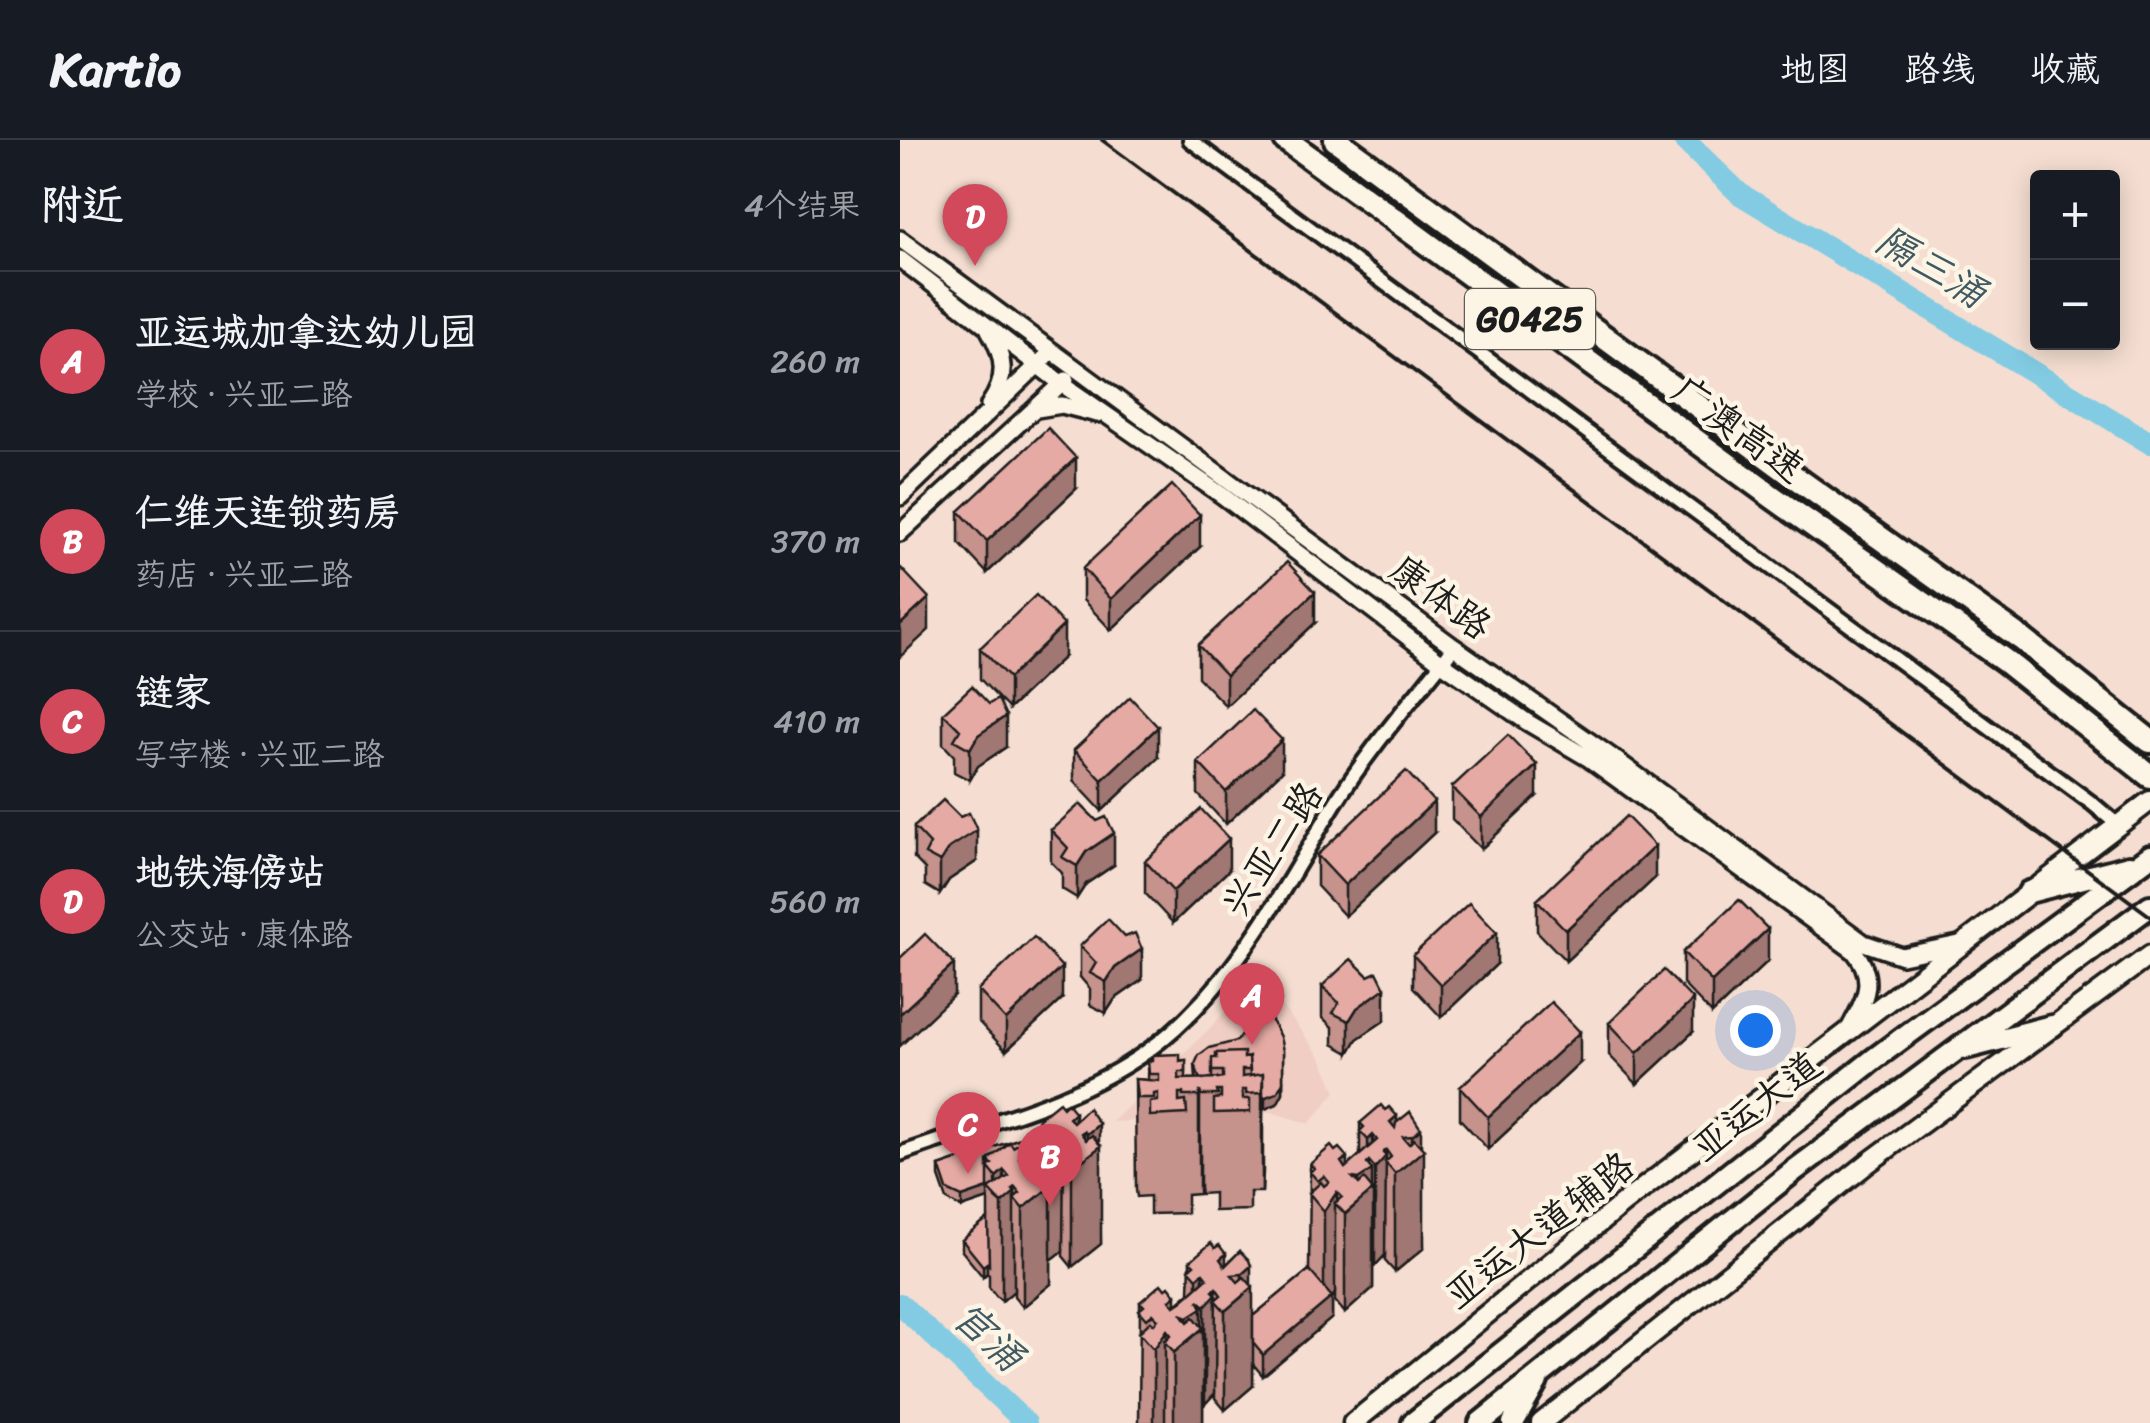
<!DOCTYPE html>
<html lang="zh">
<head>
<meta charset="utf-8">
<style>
	body { margin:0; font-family:Sriracha,"LXGW WenKai TC",sans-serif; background:#242831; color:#f1f3f6 }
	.controls { position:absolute; right:30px; top:30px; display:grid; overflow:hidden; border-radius:10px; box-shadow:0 5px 25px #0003 }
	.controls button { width:90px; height:90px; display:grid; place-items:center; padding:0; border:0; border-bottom:2px solid #363941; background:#171b24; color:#f1f3f6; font:50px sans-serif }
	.you { position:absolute; left:855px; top:890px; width:35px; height:35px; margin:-25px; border:8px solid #fff; border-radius:50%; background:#1a73e8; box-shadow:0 0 0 15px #1a73e833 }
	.badge { display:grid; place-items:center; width:65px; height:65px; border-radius:50%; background:#d1495b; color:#fff; font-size:32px; font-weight:700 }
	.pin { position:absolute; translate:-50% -82px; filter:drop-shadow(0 2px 5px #0008) }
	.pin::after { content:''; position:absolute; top:52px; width:35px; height:30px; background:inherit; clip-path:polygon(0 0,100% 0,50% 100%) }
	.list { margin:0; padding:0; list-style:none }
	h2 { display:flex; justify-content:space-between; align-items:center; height:130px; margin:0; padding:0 40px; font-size:42px }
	h2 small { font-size:32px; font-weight:400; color:#9ea1a6 }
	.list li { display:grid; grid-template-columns:65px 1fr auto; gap:30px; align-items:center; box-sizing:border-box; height:180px; padding:0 40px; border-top:2px solid #363941 }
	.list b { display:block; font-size:38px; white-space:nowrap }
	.list p { margin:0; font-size:32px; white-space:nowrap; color:#9ea1a6 }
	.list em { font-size:32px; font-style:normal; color:#9ea1a6 }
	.map { position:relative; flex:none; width:1250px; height:1283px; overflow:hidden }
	header { display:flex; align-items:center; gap:60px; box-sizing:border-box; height:140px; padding:0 50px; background:#171b24; border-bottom:2px solid #363941 }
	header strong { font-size:48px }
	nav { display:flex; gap:55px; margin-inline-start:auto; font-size:35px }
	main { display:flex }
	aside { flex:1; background:#171b24 }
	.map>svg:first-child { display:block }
	.built { fill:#f0cec3 }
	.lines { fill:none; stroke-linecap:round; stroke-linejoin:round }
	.river { stroke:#82cbe3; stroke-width:22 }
	.minor-casing { stroke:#1c1c1c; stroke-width:20 }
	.tertiary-casing { stroke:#1c1c1c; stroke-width:22 }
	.secondary-casing { stroke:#1c1c1c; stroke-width:25 }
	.primary-casing { stroke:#1c1c1c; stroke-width:28 }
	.motorway-casing { stroke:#1c1c1c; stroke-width:30 }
	.minor { stroke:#fcf5e5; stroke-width:12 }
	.tertiary { stroke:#fcf5e5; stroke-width:15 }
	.secondary { stroke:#fcf5e5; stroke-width:18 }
	.primary { stroke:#fcf5e5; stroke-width:20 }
	.motorway { stroke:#fcf5e5; stroke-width:22 }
	.rail { stroke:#1c1c1c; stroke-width:4 }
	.wall { fill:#c5928c; stroke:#1c1c1c; stroke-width:2.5 }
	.shaded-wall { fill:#a07772; stroke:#1c1c1c; stroke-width:2.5 }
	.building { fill:#e5aaa3; stroke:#1c1c1c; stroke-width:2.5 }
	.labels { text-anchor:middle; stroke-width:9; stroke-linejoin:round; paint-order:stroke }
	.shield { fill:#fcf5e5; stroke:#5f5d58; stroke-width:2.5 }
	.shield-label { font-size:35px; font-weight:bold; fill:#1c1c1c }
	.street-label { font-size:38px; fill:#1c1c1c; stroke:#fcf5e5 }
	.water-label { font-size:40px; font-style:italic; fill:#405962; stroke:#fcf5e5 }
</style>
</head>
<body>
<header>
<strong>Kartio</strong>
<nav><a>地图</a><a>路线</a><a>收藏</a></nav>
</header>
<main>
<aside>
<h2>附近<small>4个结果</small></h2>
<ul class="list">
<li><span class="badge">A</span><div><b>亚运城加拿达幼儿园</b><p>学校 · 兴亚二路</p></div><em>260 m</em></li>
<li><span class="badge">B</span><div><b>仁维天连锁药房</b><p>药店 · 兴亚二路</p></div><em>370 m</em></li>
<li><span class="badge">C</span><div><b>链家</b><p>写字楼 · 兴亚二路</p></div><em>410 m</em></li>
<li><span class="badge">D</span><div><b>地铁海傍站</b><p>公交站 · 康体路</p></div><em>560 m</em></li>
</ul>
</aside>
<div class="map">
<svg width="1250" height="1283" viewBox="0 0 1250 1283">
	<rect width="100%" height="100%" fill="#f5ded1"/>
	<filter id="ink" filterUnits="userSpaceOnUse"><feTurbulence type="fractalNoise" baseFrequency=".01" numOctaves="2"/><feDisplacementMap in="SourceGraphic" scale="20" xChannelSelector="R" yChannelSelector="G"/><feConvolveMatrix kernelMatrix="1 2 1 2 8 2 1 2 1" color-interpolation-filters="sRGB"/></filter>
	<g filter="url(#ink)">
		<path class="built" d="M359,835L422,919L436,952L409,984L371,972L212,982L307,891Z"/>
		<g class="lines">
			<path class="river" d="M784,0L840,54L1250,303
				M0,1164L126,1283"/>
			<g class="minor-casing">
				<path id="minor" d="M290,0L1193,664L1218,685
					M0,1014C83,983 173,964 246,912C331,851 381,752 434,665C469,609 513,559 554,507"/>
			</g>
			<g class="tertiary-casing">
				<path id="tertiary" d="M0,99L554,507L719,622L964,803L1002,816L1059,804
					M0,119L162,244L323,356L542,523L627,582L688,618L954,811C978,840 964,861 949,889
					M89,190C105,217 108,238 89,265
					M137,269L162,265L197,274
					M0,357L145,218
					M0,393L166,240"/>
			</g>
			<g class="secondary-casing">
				<path id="secondary" d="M453,1283L725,1062L1250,661
					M641,1283L968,1023L1250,815"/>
			</g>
			<g class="primary-casing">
				<path id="primary" d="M1129,752L1229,726
					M1066,908L1152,886
					M513,1283L974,919L1250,716
					M580,1283L895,1030L1250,766
					M613,1283L637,1241"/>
			</g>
			<g class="motorway-casing">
				<path id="motorway" d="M386,0L874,358L1105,521L1250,636
					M436,0L896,338L1122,499L1250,601"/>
			</g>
			<use href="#minor" class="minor"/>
			<use href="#tertiary" class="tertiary"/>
			<use href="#secondary" class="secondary"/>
			<use href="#primary" class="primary"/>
			<use href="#motorway" class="motorway"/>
			<path class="rail" d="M202,0L1250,776"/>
		</g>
		<path class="wall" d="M176,349L87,433L59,403V371Z
			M300,407L211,490L183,460V428Z
			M415,483L326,566L298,537V505Z
			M80,508L164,517L109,569L80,539Z
			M43,573L106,607L78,626L70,640L54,632V616L43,604Z
			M174,610L258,618L202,671L174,641Z
			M298,622L382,631L326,684L298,654Z
			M552,647L637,656L581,709L552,679Z
			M14,687L77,721L49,740L40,754L25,745V729L14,718Z
			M151,690L214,725L186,744L177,758L162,749V733L151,722Z
			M534,693L445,776L417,746V715Z
			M245,721L329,730L273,783L245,753Z
			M755,738L666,821L637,791V760Z
			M180,806L242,840L215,859L206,873L190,865V849L180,837Z
			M783,812L868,821L812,874L783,844Z
			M513,815L597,824L541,877L513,847Z
			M422,846L485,880L457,899L449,913L433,904V888L422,877Z
			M78,850L162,859L106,911L78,881Z
			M709,883L793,892L737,944L709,915Z
			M383,911V953L377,964L363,969L362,1052H350V1070L314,1071V1053L301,1054L300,1049L299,1054L287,1055V1073L250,1074V1056L237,1057L236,1050L235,939L248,940V921L286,920V939H296L295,924Z
			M680,923L588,1009L560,979V947Z
			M510,972L521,1007L524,1108L495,1132L485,1121V1115L475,1126L473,1124V1148L445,1173L435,1161V1153L432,1158V1178L363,1236L353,1224V1246L325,1270L315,1258V1253L305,1264L303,1263V1283H239L240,1162L276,1164L289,1153L290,1121L326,1125L340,1111L351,1145L353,1176L409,1130L410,1024L447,1026L460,1015V983H497Z
			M138,979L175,981L199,1004L201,1104L172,1127L163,1116V1111L151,1120V1144L123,1167L114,1156V1151L102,1161L97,1157L89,1147V1135L87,1133L83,1137L62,1111V1100L88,1079V1059L62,1068L47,1060L39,1037V1026L138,992Z"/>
		<path class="shaded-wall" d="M176,318V349L87,433V401Z
			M300,375V407L211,490V459Z
			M415,452V483L326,566V535Z
			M29,458V490L0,517V485Z
			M164,485V517L109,569V538Z
			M106,576V607L78,626L70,640V609L78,595Z
			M258,587V618L202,671V640Z
			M382,600V631L326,684V652Z
			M637,625V656L581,709V677Z
			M534,662V693L445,776V745Z
			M77,690V721L49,740L40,754V722L49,708Z
			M214,693V725L186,744L177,758V726L186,712Z
			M329,699V730L273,783V751Z
			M755,706V738L666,821V790Z
			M868,789V821L812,874V842Z
			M597,793V824L541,877V845Z
			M242,809V840L215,859L206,873V842L215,828Z
			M54,824V855L0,906V874Z
			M162,827V859L106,911V880Z
			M485,848V880L457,899L449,913V881L457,868Z
			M793,860V892L737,944V913Z
			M680,892V923L588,1009V977Z
			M363,934V1032L362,1052V953Z
			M383,942V953L377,964L365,969V958Z
			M300,951V1049L299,1054V956Z
			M175,973V1027L181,993L184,991V1019L187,1017V994L199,984V1007L201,1006V1104L172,1127V1029L169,978Z
			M497,976V1032L512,1020V996L521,989V1011L524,1010V1108L495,1132V1034L490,982Z
			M154,990V1020L164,1006L163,1111L151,1120V1022L148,1018L150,1048L151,1046V1144L123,1167V1069L119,1048L115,1047V1059L114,1058V1151L102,1161V1063L96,1058V1037L104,1030V1061L112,1051L119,1018L125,1013L135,1031V1059L137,1058V1034L146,1027V996Z
			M473,995V1026L469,1021V1031L472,1030V1051L473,1050V1148L445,1173V1074L441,1022L447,1017V1073L458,1063V1039L468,1023V1000Z
			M486,1010L485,1115L475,1126V1028Z
			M88,1048V1059L62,1068V1057Z
			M437,1052V1065L435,1063V1153L432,1158V1178L363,1236V1215L424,1163V1071Z
			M326,1114V1170L342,1157V1134L351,1126V1149L353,1147V1246L325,1270V1171L320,1119Z
			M87,1123V1133L83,1137V1126Z
			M303,1133V1165L298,1160L302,1168V1189L303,1188V1283H274V1212L270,1160L276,1155V1211L288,1201V1177L297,1170V1138Z
			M316,1148L315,1253L305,1264V1166Z
			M267,1190V1203L265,1201V1283H254V1209Z"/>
		<path class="building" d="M148,288L176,318L87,401L59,371Z
			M272,345L300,375L211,459L183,428Z
			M387,422L415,452L326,535L298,505Z
			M1,428L29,458L0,485V429Z
			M136,455L164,485L109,538L80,508Z
			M72,546L89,564L98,559L106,576L78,595L70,609L54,600L60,590L43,573Z
			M230,557L258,587L202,640L174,610Z
			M353,570L382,600L326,652L298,622Z
			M608,595L637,625L581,677L552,647Z
			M506,631L534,662L445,745L417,715Z
			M43,660L60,677L69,673L77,690L49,708L40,722L25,714L30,704L14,687Z
			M180,664L197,681L206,677L214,693L186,712L177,726L162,717L168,708L151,690Z
			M301,669L329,699L273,751L245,721Z
			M726,676L755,706L666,790L637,760Z
			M839,760L868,789L812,842L783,812Z
			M569,763L597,793L541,845L513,815Z
			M208,779L225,797L235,793L242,809L215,828L206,842L190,833L196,823L180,806Z
			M25,794L54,824L0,874V818Z
			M134,797L162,827L106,880L78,850Z
			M451,819L468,836L477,832L485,848L457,868L449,881L433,873L439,863L422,846Z
			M764,830L793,860L737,913L709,883Z
			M651,862L680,892L588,977L560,947Z
			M363,872L369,875L380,897L383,911V942L377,953L363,958V934L350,936L349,917L344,918V912L316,913V918H312V938L303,939L299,937L295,924L299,915L309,908L337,901L356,876Z
			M344,912V918L349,917L350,930H342V937L363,934L362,953L346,954V950H342L343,959H350V972L314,973V959L321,958V951H317L318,955H301L300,951L299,956H283V953H279V962L286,961L287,974L250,976V962L258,961V953L254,954V958H237L235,939L259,941V934H249L248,921H253V915L280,914V921L286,920V932H279V939L323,938V931H312V918H317L316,913Z
			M159,962L163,967L167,963L175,973L169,978L173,982L188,968L199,984L187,994L184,991L181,993L186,1000L192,995L201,1006L172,1029L163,1017L169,1013L164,1006L161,1009L164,1012L151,1022L148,1018L150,1024L137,1034L135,1031L132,1034L137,1040L143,1036L151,1046L123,1069L114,1058L120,1053L115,1047L112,1049L115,1052L102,1063L89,1049L109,1036L104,1030L96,1037L88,1027L92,1024L88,1020L110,1002L113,1007L118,1004L125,1013L119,1018L124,1023L158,995L154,990L146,996L138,986L141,983L138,979Z
			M481,965L485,970L489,967L497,976L490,982L495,988L496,983L510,972L521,989L512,996L503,997L509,1004L514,999L524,1010L495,1034L485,1022L491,1017L486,1010L483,1013L486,1016L475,1028L469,1021L467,1024L472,1030L458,1039L453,1038L459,1044L464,1039L473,1050L445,1074L435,1063L442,1057L437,1052L424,1071L409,1053L421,1042L424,1046L429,1042L424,1036L418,1041L410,1032L414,1028L410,1024L431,1006L435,1011L439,1008L447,1017L441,1022L445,1028L477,1000L473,995L468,1000L460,991L464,987L460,983Z
			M138,992V1012L125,1022V1013L118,1004L113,1007L110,1002L88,1020V1048L62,1057L47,1050L39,1026Z
			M88,1079L89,1125L87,1123L83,1126L62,1100Z
			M311,1103L315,1108L319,1105L326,1114L320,1119L325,1126L340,1111L349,1120L351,1126L342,1134L332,1135L338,1142L344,1137L353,1147L325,1171L315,1160L321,1155L316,1148L313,1151L316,1154L305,1166L298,1160L302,1168L288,1177L283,1175L288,1182L294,1177L303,1188L274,1212L265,1201L271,1195L267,1190L254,1209L239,1192L251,1181L254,1184L258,1179L253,1174L247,1179L239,1170L244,1166L240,1162L261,1144L265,1149L269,1146L276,1155L270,1160L275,1166L278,1164L307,1138L303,1133L297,1138L289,1129L294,1125L290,1121Z
			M409,1130L432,1157L363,1215L353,1203V1176Z"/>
	</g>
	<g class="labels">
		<rect class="shield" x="565" y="149" width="130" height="60" rx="8"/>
		<g class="shield-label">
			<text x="630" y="191">G0425</text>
		</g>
		<g class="street-label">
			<text transform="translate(839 289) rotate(36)" y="13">广澳高速</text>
			<text transform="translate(541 457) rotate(36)" y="13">康体路</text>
			<text transform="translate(372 709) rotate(-57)" y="13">兴亚二路</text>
			<text transform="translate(856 966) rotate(-38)" y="13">亚运大道</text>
			<text transform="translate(639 1090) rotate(-38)" y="13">亚运大道辅路</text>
		</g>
		<g class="water-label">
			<text transform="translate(1032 126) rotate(31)" y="14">隔三涌</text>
			<text transform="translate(89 1196) rotate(43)" y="14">官涌</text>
		</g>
	</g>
</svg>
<div class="controls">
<button>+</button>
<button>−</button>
</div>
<div class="you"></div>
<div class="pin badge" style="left:352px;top:905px">A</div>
<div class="pin badge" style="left:150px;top:1066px">B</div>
<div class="pin badge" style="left:68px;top:1034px">C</div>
<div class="pin badge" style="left:75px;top:126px">D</div>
</div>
</main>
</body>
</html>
